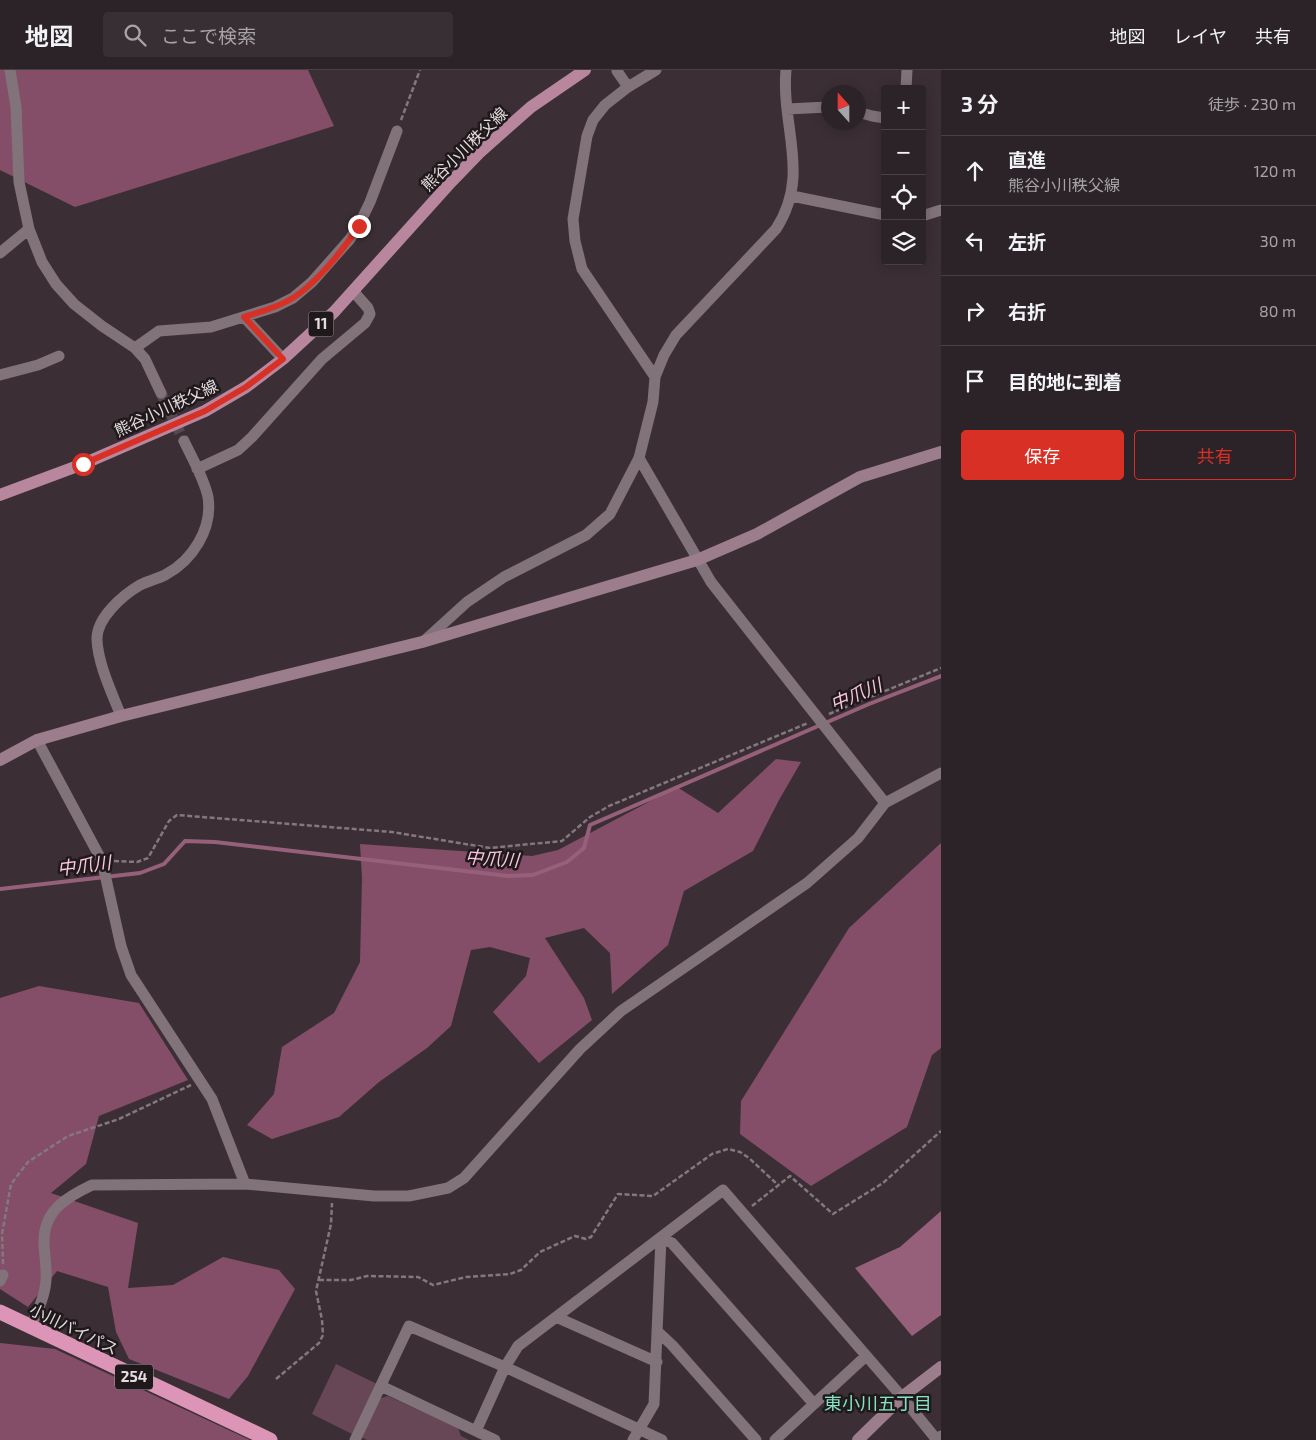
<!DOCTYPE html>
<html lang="ja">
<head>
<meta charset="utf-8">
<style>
	body { margin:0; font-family:"Exo 2","Noto Sans JP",sans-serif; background:#382f34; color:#f1f3f6 }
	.controls { position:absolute; right:15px; top:15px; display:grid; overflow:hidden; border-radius:5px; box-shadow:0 2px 12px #0003 }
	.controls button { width:45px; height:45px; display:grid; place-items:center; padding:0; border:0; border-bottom:1px solid #484045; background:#2c2328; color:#f1f3f6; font:25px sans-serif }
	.compass { position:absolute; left:821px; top:15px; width:45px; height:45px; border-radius:50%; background:#2c2328; box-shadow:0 2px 12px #0003; rotate:339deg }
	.stop { position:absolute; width:15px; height:15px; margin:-11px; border:4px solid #d93025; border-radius:50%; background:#fff }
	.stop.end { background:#d93025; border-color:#fff; box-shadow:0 1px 5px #0008 }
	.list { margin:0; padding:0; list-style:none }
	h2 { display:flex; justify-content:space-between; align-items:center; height:65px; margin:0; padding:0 20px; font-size:21px }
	h2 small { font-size:16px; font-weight:400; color:#a6a4a8 }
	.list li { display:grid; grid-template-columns:32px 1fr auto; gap:15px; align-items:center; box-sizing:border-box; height:70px; padding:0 20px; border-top:1px solid #484045 }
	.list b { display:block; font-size:19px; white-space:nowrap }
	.list p { margin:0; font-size:16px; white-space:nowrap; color:#a6a4a8 }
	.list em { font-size:16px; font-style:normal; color:#a6a4a8 }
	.actions { display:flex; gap:10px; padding:15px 20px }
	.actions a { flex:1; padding:11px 0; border:1px solid #d93025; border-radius:5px; text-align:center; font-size:18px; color:#d93025 }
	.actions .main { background:#d93025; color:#fff }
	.icon { flex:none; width:28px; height:28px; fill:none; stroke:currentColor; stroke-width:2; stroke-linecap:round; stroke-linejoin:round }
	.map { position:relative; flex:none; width:941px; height:1370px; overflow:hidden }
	header { display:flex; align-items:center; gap:30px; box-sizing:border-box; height:70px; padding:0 25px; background:#2c2328; border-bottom:1px solid #484045 }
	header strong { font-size:24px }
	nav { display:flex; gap:28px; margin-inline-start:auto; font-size:18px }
	.search { width:350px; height:45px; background:#382f34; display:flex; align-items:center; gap:12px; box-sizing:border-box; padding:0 18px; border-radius:5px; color:#a6a4a8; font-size:19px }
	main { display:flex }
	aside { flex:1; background:#2c2328 }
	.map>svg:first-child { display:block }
	.green { fill:#674756 }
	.forest { fill:#844e68 }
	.water { fill:#96607a }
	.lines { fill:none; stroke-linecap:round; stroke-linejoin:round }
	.stream { stroke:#96607a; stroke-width:4 }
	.street-tunnel { stroke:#54494e; stroke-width:11; stroke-dasharray:11 5.5; stroke-linecap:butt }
	.path { stroke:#83787d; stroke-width:2.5; stroke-dasharray:5 2.5; stroke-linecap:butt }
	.street { stroke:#817379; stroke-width:11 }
	.secondary { stroke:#9c7d8b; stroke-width:12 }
	.primary { stroke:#b8879e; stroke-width:12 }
	.highway { stroke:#dc95b6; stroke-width:15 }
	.route { stroke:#d93025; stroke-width:6 }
	.labels { text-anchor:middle; stroke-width:5; stroke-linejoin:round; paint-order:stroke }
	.shield { fill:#1f191c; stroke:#a9a2a4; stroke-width:1 }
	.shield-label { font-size:15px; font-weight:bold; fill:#e4dcdf }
	.street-label { font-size:16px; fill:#e4dcdf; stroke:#1f191c }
	.water-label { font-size:18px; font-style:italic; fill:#fbc7de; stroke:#1f191c }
	.neighbourhood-label { font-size:18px; fill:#85e2c2; stroke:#1f191c }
</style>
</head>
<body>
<header>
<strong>地図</strong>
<div class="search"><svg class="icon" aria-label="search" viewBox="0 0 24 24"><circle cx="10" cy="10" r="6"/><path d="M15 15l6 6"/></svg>ここで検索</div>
<nav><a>地図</a><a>レイヤ</a><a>共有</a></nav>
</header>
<main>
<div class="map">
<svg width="941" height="1370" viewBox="0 0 941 1370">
	<rect width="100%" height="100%" fill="#3b2f35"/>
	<path class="green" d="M336,1294L377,1314L352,1364L312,1344Z
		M388,1326L458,1358L461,1366L469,1370H367L361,1367L378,1329Z"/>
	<path class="forest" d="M0,0H308L334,56L75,137L0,100Z
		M776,689L801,692L779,730L753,781L684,821L668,875L612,924L610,883L584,858L545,868L584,928L592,950L539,993L493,942L526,906L530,888L490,877L471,880L451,956L427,978L379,1012L339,1047L272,1069L247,1055L274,1024L282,977L334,943L360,892L362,808L360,774L532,786L558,780L677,717L718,743Z
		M941,773V978L932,985L907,1057L811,1116L740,1064L741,1031L849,858Z
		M39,916L139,933L188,1010L99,1046L86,1094L51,1123L138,1153L128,1218L173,1215L223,1187L279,1200L295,1219L248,1306L229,1329L129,1289L116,1262L108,1217L57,1201L28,1237L0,1219V928Z
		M0,1273L55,1279L250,1370H0Z"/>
	<path class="water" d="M941,1141V1245L912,1266L855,1198L900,1177Z"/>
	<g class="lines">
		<path class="stream" d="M0,819L140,803L164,794L185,771L215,772L508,806L533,805L567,792L584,778L590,755L869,634L941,606"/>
		<path class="street-tunnel" d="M161,323L184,371"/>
		<path class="path" d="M401,50L420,0
			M829,644L941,598
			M114,791L137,792L148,788L169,751L177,745L392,762L490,778L562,771L590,747L609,736L808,653
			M752,1136L790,1106L833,1144L883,1113L941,1061
			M3,1194L2,1164L11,1114L28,1092L68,1066L119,1049L191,1015
			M319,1210H351L367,1206L418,1207L433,1215L466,1207L510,1204L521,1200L540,1182L575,1166L586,1169L591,1167L618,1124L653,1126L712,1084L728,1079L740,1082L749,1088L778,1115
			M276,1309L319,1273L323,1265L322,1250L316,1221L331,1154L332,1133"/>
		<path class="street" d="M10,0L16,37L19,112L29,159L42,192L56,214L74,234L102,256L135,278L145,289L161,323
			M617,1L628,17
			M906,19L907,0
			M787,39L828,37
			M858,42L872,46L885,48
			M792,126L885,145
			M922,146L941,140
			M0,183L29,159
			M244,247L283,289
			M135,278L159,261L211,257L275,237L293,228L312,212L350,169L359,155L370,132L397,61
			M0,305L38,295L59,286
			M655,307L582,199L575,171L573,149L587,66L593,50L605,35L628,17L656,0
			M639,388L711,512L885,733
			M197,399L238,380L252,367L322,289L365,253L370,244L368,238L353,221
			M423,572L467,532L504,507L586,465L610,444L639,388L653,332L655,307L664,285L676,265L776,159C811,105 781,58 786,0
			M121,646C112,623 98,594 97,570C96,548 123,525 140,515C148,511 157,509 165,505C192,491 213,459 208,427C204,408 192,388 184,371
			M37,670L102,791L121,876L131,905L212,1029L245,1114
			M661,1168L672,1173L814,1334
			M0,1211L3,1205
			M556,1247L657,1292
			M30,1258C37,1242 45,1227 46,1210C47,1197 44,1184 44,1171C44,1140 67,1127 92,1115L245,1114L374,1126H409L448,1118L464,1108L580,979L621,941L807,813L858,768L885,733L941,703
			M657,1261L672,1275L756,1370
			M381,1316L495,1370
			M476,1361L505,1297L518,1276L723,1120L902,1327L937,1370L941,1366
			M355,1370L409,1256L505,1297L662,1370
			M633,1370L654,1334L661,1168
			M775,1370L866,1286"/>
		<path class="secondary" d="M0,690L37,670L121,646L422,572L697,490L757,464L860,407L941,382
			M858,1370L902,1327L941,1297"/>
		<path class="primary" d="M0,425L83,394L205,341L246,317L283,289L334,242L451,112L479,83L531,37L585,0"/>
		<path class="highway" d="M0,1242L270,1370"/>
	</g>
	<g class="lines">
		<path class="route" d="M83,394L205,341L246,317L283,289L244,247C260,242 276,238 291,229C315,215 344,179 359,156"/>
	</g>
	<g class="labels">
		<g class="shield">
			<rect x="308.5" y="241.5" width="25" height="25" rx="4"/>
			<rect x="115" y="1294.5" width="38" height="25" rx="4"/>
		</g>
		<g class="shield-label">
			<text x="321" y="259">11</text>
			<text x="134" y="1312">254</text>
		</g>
		<g class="street-label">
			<text transform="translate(464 79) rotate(-44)" y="6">熊谷小川秩父線</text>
			<text transform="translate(166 338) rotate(-25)" y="6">熊谷小川秩父線</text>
			<text transform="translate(74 1259) rotate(26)" y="6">小川バイパス</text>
		</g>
		<g class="water-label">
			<text transform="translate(856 625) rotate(-23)" y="6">中爪川</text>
			<text transform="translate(492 789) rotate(4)" y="6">中爪川</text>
			<text transform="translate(84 796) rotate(-7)" y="6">中爪川</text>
		</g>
		<g class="neighbourhood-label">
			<text x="878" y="1340">東小川五丁目</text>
		</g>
	</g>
</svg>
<div class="controls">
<button>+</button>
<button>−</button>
<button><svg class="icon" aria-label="locate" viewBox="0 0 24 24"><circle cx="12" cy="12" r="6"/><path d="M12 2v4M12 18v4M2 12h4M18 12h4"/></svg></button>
<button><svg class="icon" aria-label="layers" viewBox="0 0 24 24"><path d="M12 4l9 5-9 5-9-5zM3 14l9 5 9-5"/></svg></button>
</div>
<svg class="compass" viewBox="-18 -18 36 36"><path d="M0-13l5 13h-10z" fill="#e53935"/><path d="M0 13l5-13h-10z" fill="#a6a4a8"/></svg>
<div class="stop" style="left:83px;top:394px"></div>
<div class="stop end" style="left:359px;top:156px"></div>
</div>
<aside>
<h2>3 分<small>徒歩 · 230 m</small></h2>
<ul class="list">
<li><svg class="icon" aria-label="ahead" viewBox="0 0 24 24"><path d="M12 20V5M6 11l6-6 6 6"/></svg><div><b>直進</b><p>熊谷小川秩父線</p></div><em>120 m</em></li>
<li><svg class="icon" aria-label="left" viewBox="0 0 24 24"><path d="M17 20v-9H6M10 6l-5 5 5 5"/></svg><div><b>左折</b></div><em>30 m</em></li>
<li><svg class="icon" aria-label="right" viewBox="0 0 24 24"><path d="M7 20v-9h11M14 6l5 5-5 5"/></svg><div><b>右折</b></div><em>80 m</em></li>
<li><svg class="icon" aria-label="arrive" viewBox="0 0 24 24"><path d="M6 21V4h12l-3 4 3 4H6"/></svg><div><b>目的地に到着</b></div></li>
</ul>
<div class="actions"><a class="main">保存</a><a>共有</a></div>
</aside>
</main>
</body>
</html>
